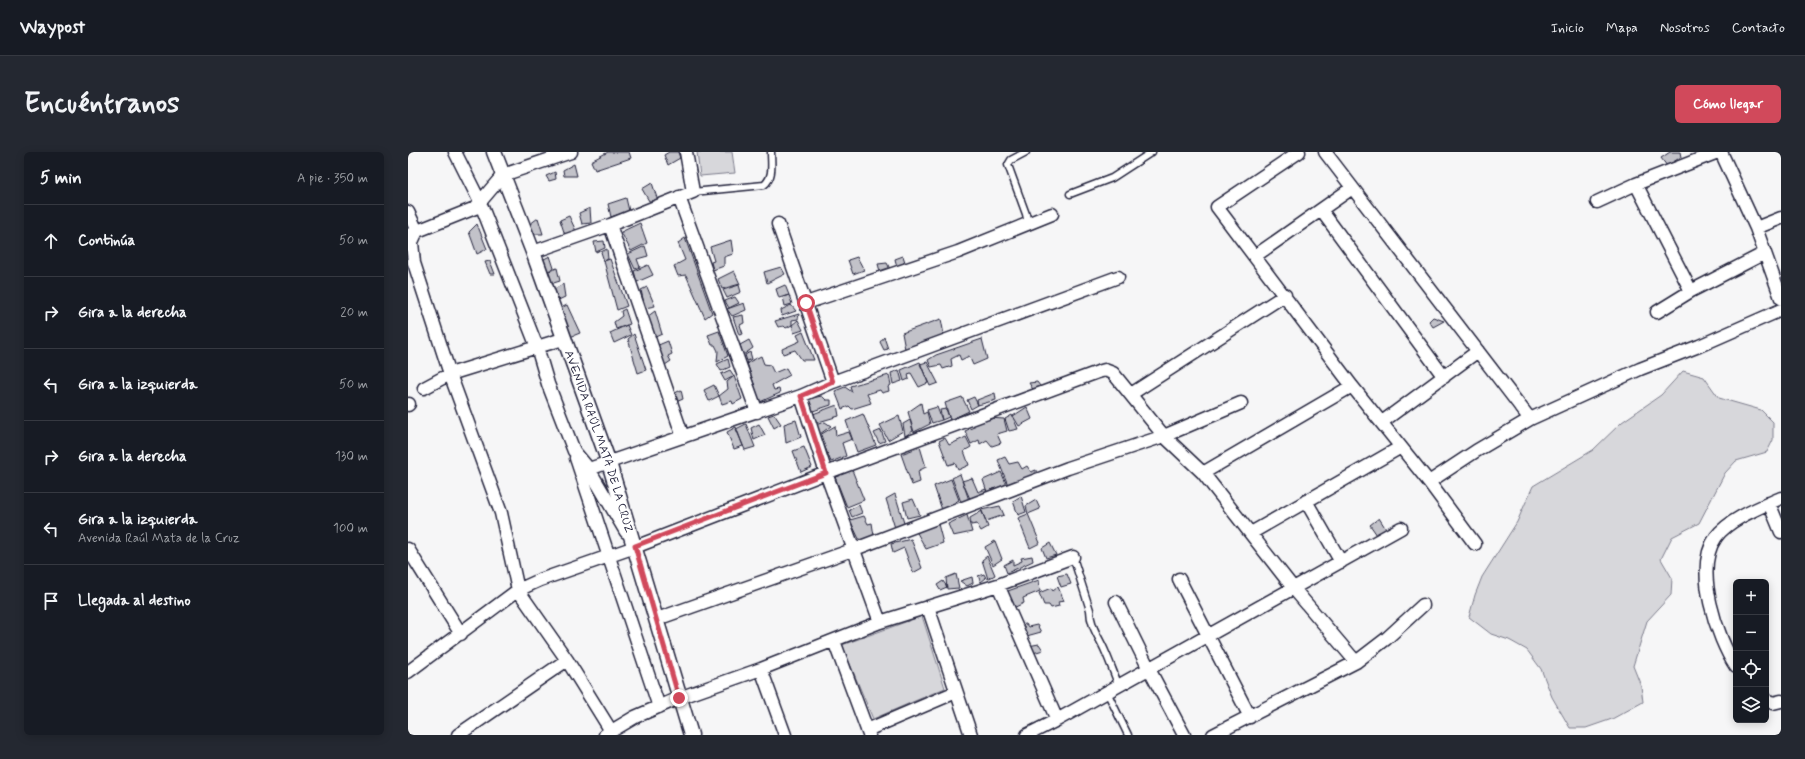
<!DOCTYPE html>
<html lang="es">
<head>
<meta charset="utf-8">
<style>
	body { margin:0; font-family:Mynerve,sans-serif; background:#242831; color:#f1f3f6 }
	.controls { position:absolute; right:12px; bottom:12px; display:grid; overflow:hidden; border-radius:6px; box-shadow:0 2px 10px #0003 }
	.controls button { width:36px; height:36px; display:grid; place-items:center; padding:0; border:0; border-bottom:1px solid #363941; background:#171b24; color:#f1f3f6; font:20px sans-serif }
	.stop { position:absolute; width:12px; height:12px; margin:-9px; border:3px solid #d1495b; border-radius:50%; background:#fff }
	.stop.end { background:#d1495b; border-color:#fff; box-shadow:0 1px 4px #0008 }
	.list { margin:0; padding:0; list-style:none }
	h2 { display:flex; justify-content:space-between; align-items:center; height:52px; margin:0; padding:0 16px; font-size:17px }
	h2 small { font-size:13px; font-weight:400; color:#9ea1a6 }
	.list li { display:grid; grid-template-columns:26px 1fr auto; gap:12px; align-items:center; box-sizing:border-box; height:72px; padding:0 16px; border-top:1px solid #363941 }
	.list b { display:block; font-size:15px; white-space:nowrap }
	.list p { margin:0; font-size:13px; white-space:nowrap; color:#9ea1a6 }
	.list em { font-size:13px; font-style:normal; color:#9ea1a6 }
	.icon { flex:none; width:22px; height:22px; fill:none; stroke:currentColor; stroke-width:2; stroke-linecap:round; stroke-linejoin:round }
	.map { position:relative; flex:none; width:1373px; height:583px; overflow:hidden; border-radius:6px }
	header { display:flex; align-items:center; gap:24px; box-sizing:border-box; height:56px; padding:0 20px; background:#171b24; border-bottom:1px solid #363941 }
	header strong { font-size:19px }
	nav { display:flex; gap:22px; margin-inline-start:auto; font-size:14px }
	.intro { display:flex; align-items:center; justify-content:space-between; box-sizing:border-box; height:96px; padding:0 24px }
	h1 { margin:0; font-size:28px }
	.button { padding:10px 18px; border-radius:6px; background:#d1495b; color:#fff; font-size:14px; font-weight:700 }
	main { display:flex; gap:24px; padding:0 24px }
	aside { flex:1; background:#171b24; border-radius:6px; box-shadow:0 2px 10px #0003 }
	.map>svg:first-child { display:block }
	.green { fill:#d7d7db; stroke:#7c7c8b }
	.building { fill:#c2c2c9; stroke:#22223b }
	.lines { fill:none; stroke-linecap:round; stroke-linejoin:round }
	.service-casing { stroke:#22223b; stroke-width:9 }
	.minor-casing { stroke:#22223b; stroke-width:15 }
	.tertiary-casing { stroke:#22223b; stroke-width:17 }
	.service { stroke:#fff; stroke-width:6 }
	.minor { stroke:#fff; stroke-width:12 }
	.tertiary { stroke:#fff; stroke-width:14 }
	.route { stroke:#d1495b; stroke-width:5 }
	.labels { text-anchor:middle; stroke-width:4; stroke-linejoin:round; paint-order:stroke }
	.street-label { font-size:12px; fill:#22223b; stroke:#fff }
</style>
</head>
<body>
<header>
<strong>Waypost</strong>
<nav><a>Inicio</a><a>Mapa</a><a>Nosotros</a><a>Contacto</a></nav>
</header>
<div class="intro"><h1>Encuéntranos</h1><a class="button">Cómo llegar</a></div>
<main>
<aside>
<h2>5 min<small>A pie · 350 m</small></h2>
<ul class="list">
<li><svg class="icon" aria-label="ahead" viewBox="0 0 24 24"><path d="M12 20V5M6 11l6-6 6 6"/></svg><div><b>Continúa</b></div><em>50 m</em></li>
<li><svg class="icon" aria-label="right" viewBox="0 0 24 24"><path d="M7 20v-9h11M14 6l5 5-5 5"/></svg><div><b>Gira a la derecha</b></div><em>20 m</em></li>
<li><svg class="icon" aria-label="left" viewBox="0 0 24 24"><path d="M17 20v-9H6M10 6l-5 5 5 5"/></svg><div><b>Gira a la izquierda</b></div><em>50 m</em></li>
<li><svg class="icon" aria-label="right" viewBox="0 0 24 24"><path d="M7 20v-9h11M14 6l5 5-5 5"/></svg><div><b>Gira a la derecha</b></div><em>130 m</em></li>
<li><svg class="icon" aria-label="left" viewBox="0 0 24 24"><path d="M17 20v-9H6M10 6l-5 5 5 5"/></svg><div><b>Gira a la izquierda</b><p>Avenida Raúl Mata de la Cruz</p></div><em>100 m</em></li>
<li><svg class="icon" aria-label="arrive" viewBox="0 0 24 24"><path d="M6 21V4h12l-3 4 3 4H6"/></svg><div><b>Llegada al destino</b></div></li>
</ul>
</aside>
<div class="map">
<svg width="1373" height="583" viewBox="0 0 1373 583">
	<rect width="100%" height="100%" fill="#f6f6f7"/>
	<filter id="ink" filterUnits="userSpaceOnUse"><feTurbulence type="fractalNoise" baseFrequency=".025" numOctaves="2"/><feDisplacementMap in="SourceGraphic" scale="8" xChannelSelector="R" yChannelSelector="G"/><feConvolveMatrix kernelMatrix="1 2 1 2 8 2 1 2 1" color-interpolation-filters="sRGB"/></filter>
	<g filter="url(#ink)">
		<path class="green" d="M289,0H324L327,21L292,24Z
			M1275,219L1296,225L1311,246L1353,258L1365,270V288L1359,300L1328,309L1317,321L1291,371L1264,385L1253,407L1264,426L1263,443L1239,469L1225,514L1233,534L1235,550L1204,567L1178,576H1162L1144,545L1133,517L1119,498L1101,488L1083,482L1061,465L1067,443L1074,425L1109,370L1125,334L1185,298L1214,270L1253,243Z
			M514,464L537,536L465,567L434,493Z"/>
		<path class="building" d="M200,0H221L223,6L187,18L183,9Z
			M261,0H270L272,6L260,13L256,3Z
			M1262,0H1272L1273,5L1259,14L1253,6Z
			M166,12L169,24H156L155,18Z
			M147,20L148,27L141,29L138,24Z
			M244,31L250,49H241L234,37Z
			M218,46L221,59L203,65L200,52Z
			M182,56L183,71L174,72L171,61Z
			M161,64L168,79L157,83L152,68Z
			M130,66L135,82H126L122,72Z
			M232,71L239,91L223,99L213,80Z
			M69,72L79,97L69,102L61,80Z
			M277,86L304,161L297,166L278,123L270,124L266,114L277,108L270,91Z
			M323,88L325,102L316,105V114L305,118L303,110L306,109L302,95Z
			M196,89L197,96L188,100L186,90Z
			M237,94L240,104L229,107L232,115L227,117L220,102Z
			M199,97L200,107L196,109L193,100Z
			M142,104L146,116L138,120L134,108Z
			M495,104L497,110L489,115L487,107Z
			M449,105L456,118L445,122L440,108Z
			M202,107L219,154L209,158L196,109Z
			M82,109L87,122H82L77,110Z
			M479,111L482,117L473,123L470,112Z
			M240,113L245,123L229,130L226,119Z
			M373,115L377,122L359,131L356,120Z
			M149,116L152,129L139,133L136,121Z
			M326,119L332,132L314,137L310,127Z
			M155,132L157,145L144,151L141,140Z
			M331,133L333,140L319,146L315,138Z
			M377,133L381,143L371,146L368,137Z
			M239,135L247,154L237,156L233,138Z
			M381,143L384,152L377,154L375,145Z
			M327,145L331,151L321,156L317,149Z
			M336,151L338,158L324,164L319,157Z
			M159,153L172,181L162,185L149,158Z
			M383,153L388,159L374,164L373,158Z
			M217,157L222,172L208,177L206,170L214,164L213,159Z
			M247,159L254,182L245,186L239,165Z
			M391,162L390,167L384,168V173L378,176L376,174L370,175L367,169Z
			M335,163L336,171L332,173L335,182L331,183L325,165Z
			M1025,165L1036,169L1025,175L1021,169Z
			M533,167L536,183L497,197L494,181Z
			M390,168L395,178L386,181L384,173Z
			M219,173L223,183L206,191L202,181Z
			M311,179L320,204L309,210L310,199L307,193H304L300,183Z
			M395,180L406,208H394L387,198L375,202L374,197L392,189L389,183Z
			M226,182L238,218L230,221L220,187Z
			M476,185L480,197L476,198L472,190Z
			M574,187L579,207L565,213L561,204L553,208L551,203L543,207L544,214L535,217L533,213L523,215L520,208L528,203Z
			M341,188L345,196L335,203L332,193Z
			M260,189L264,202L260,204L263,209L257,213L248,194Z
			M342,200L344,207L339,209L337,203Z
			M353,204L356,212L362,213L366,221L378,216L382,223L364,233L366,238L371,237L372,241L352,250L339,211Z
			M320,207L322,215L313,219L309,212Z
			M512,210L520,231L511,235L503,221L500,222L501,227L496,229L493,218Z
			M519,210L530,231L522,234L512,212Z
			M322,218L326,224L317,229L313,222Z
			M491,218L494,229L485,232L483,221Z
			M481,223L483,233L480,235L481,239L474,241L472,238L459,242L463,251L444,257L441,254L434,257L427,239L437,235L444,240L442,234Z
			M326,224L334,247L325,252L324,249L314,252L311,244L320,237L319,230Z
			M629,230L632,234L626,239L621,231Z
			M306,233L311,244L301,249L296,238Z
			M273,238L275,247L268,250L267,241Z
			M587,241L588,248L570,253L569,248Z
			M414,244L418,248H423V253L405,259L398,247Z
			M554,245L561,259L542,268L537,251Z
			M566,245L570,253L563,257L559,248Z
			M513,251L515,262L519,260L522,272L506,280L500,260Z
			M429,253L431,264L407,271L405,262Z
			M529,255L534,268L524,271L519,258Z
			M619,255L624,267L611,274L605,264Z
			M538,257L541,265L534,268L532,258Z
			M366,262L373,272L366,276L360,264Z
			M455,262L468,293L449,300L438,269Z
			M604,263L610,277L601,279L597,267Z
			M491,264L495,279L480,288L472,273Z
			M581,266L596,267L599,279L589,282L593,291L584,294L579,288L572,292L571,288L563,292L557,279L566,275L565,272Z
			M388,268L393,285L378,291L376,272Z
			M502,268L505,279L497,284L495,272Z
			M417,270L423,274L412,282L407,273Z
			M338,272L347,295L337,298L328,277Z
			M351,272L357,283L346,288L343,276Z
			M427,274L428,284L441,280L444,287L434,291L438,304L423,310L412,283Z
			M328,275L335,294L326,297L319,280Z
			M473,278L477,289L471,291L466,281Z
			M558,285L563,295L556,299L561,313L550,318L547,311L540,313L531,289L537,286L541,293Z
			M396,295L404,315L393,320L385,299Z
			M512,295L518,315L510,319L512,330L504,333L493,302Z
			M597,305L601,312L610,310L614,317L619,314L623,320L628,318L629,326L600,333L590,308Z
			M444,318L456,348L439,355L427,325Z
			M593,320L599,333L579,340L575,328Z
			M552,322L561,348L553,350L544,326Z
			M564,326L570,340L578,337L579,343L563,349L554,329Z
			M543,327L551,348L534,358L526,334Z
			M487,342L496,371L487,376L478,347Z
			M613,344L618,360L610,363L605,349Z
			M505,347L512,363L499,366L495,350Z
			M628,348L632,357L620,362L618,354Z
			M451,353L454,361L444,365L441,358Z
			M592,354L596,363L578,369L573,358Z
			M574,359L580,375L573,379L569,372L563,373L562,366Z
			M620,362L632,391L622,396L610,366Z
			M559,363L564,380L545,384L540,372Z
			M456,364L460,372L464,371L466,384L452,389L442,368Z
			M971,366L978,377L969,383L962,373Z
			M530,372L535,391L518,397L508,379Z
			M503,387L514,416L505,421L496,396L485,401L483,392Z
			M587,389L594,407L585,413L577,395Z
			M642,391L648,403L638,406L634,396Z
			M579,404L587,423L580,427L574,408Z
			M624,404L625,409L599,421L596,413L605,408V413L614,409L613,406Z
			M548,422L551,436L539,437L538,426Z
			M576,422L578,426L573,430L570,424Z
			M659,422L663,432L653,435L649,424Z
			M564,425L565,431L559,434L552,429Z
			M631,428L632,439L615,446L616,451L603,457L597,440Z
			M535,429L539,435L532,438L529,433Z
			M650,435L656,449L650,450L651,454L643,456L641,453H636L631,441L643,436L645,439Z
			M618,472L620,475L629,473L633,480L615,485L611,473Z
			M631,492L635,498L622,502L620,494Z"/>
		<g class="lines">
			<g class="service-casing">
				<path id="service" d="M618,0L603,8L600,13L618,62L620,72
					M285,40L356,33C366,25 363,12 363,0
					M662,42L704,26L744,0
					M665,405L682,458C682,474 691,485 697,499C702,510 706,522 711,534
					M699,540L720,583"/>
			</g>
			<g class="minor-casing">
				<path id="minor" d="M47,0L72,50L129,195L140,232L166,299L181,317L218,380
					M891,0L809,55L944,234L1021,330L1067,392
					M917,0L1122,267
					M1313,0L1348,76L1373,146
					M1228,32L1283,139
					M271,45L349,260
					M1189,50L1228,32L1310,0
					M913,58L1036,225
					M0,60L9,79L4,90L6,111L42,222L93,361L110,438L159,508L200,574
					M370,72L425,230
					M202,73L275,285
					M1348,76L1373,66
					M2,82L67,56L95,23L163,0
					M125,100L202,73L285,40L278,0
					M847,104L944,36
					M398,151L550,100L644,62
					M1249,160L1283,139L1357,101
					M16,236L42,222L155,187
					M723,242L877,143
					M393,244L418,321L472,470
					M0,253L1,252
					M974,270L1070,199
					M168,306L251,555
					M181,317L393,244L425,230L710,125
					M795,321L944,234
					M1021,330L1068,299L1122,267L1232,217L1291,194L1373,158
					M898,349L933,410
					M1361,351L1373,380
					M843,381L993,295
					M0,397L53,482
					M771,427L842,565
					M590,433L649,568
					M708,450L741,517L776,583
					M520,455L563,583
					M249,467L447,397L660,316L756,284L833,251
					M426,489L461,583
					M1328,515C1309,486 1285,417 1308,385C1321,367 1353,355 1373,346
					M353,517L377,583
					M0,520L110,438L132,428L227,395L418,321L690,220L697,218L705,221L756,284L795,321L886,437L948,510
					M1358,548L1365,551L1373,549
					M459,578L548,540
					M50,583L159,508
					M197,583L227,565L271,546L353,517L472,470L590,433L665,405
					M619,583L649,568L993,376
					M805,583L948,510L978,487L1015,453"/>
			</g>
			<g class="tertiary-casing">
				<g id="tertiary">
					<path id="s1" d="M86,0L125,100L201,311L283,583"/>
				</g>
			</g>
			<use href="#service" class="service"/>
			<use href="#minor" class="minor"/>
			<use href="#tertiary" class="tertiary"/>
		</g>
	</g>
	<g class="lines" filter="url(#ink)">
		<path class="route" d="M271,546L227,394L418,321L393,244L425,230L398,151"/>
	</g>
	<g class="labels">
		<g class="street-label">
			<text dy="4" stroke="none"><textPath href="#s1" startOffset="308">AVENIDA RAÚL MATA DE LA CRUZ</textPath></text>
		</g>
	</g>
</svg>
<div class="controls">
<button>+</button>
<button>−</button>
<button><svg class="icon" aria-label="locate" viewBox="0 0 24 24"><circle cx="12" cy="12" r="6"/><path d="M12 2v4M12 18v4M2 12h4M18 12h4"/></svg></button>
<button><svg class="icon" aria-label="layers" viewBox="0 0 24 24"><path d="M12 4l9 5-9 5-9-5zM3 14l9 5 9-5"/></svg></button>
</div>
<div class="stop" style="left:398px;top:151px"></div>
<div class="stop end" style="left:271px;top:546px"></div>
</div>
</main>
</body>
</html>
